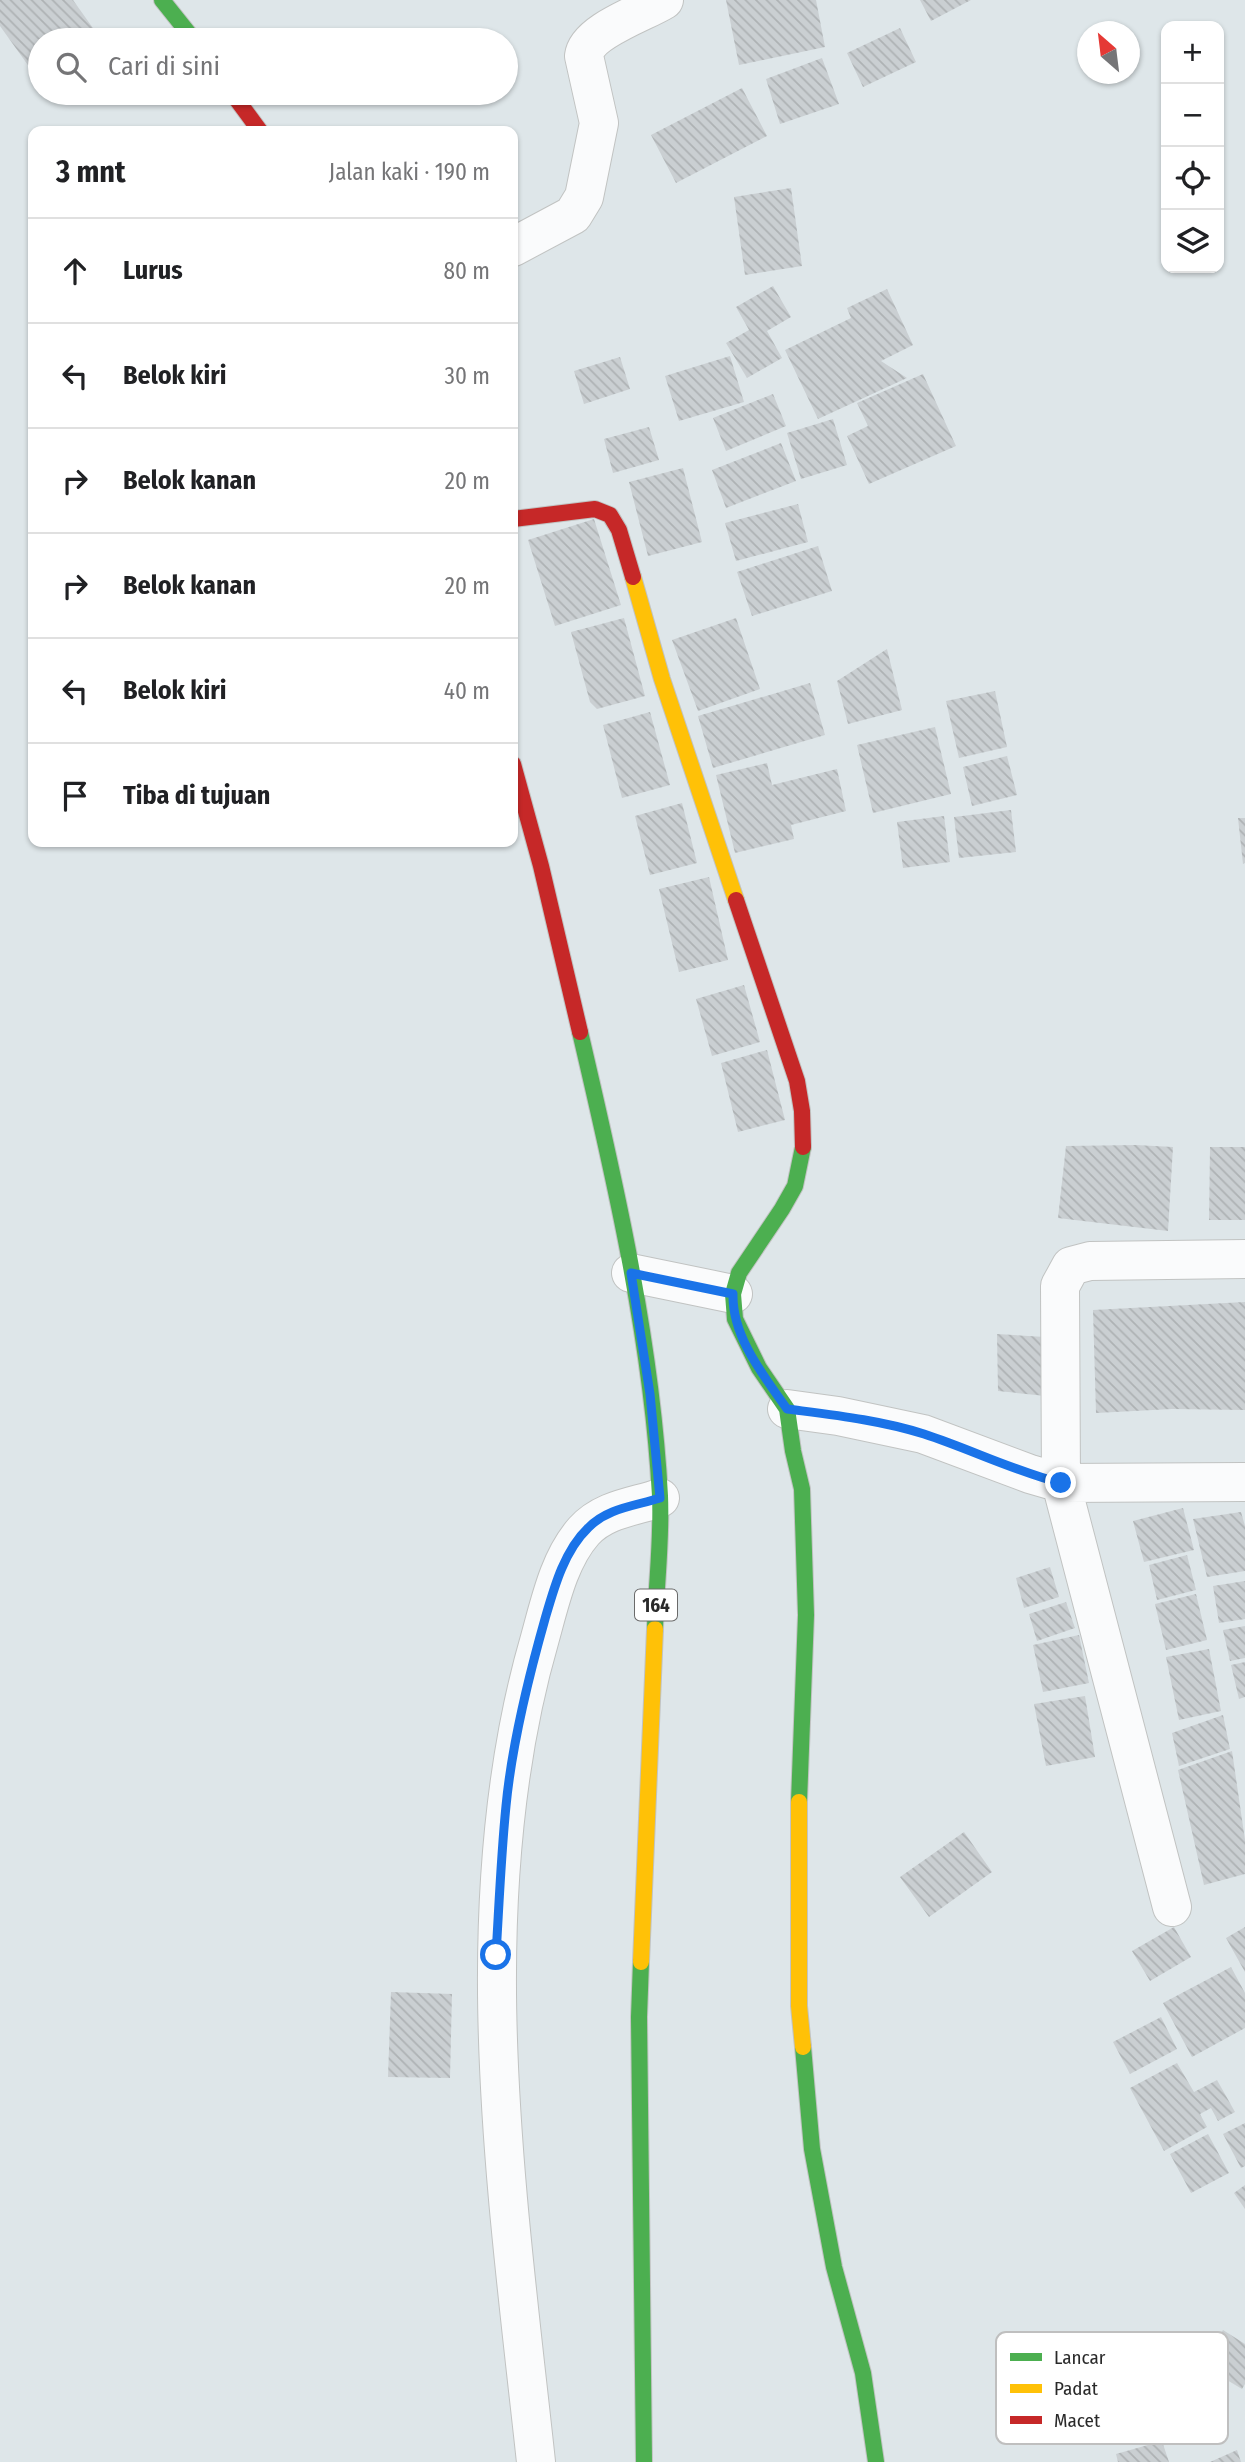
<!DOCTYPE html>
<html lang="id">
<head>
<meta charset="utf-8">
<style>
	body { margin:0; font-family:"Fira Sans Condensed",sans-serif; background:#f6f6f6; color:#202124 }
	.controls { position:absolute; right:21px; top:21px; display:grid; overflow:hidden; border-radius:14px; box-shadow:0 2px 5px #0004 }
	.controls button { width:63px; height:63px; display:grid; place-items:center; padding:0; border:0; border-bottom:2px solid #e0e0e0; background:#fff; color:#202124; font:35px sans-serif }
	.compass { position:absolute; left:1077px; top:21px; width:63px; height:63px; border-radius:50%; background:#fff; box-shadow:0 2px 5px #0004; rotate:332deg }
	.stop { position:absolute; width:21px; height:21px; margin:-16px; border:5px solid #1a73e8; border-radius:50%; background:#fff }
	.stop.end { background:#1a73e8; border-color:#fff; box-shadow:0 2px 7px #0008 }
	.list { margin:0; padding:0; list-style:none }
	h2 { display:flex; justify-content:space-between; align-items:center; height:91px; margin:0; padding:0 28px; font-size:30px }
	h2 small { font-size:23px; font-weight:400; color:#757577 }
	.list li { display:grid; grid-template-columns:46px 1fr auto; gap:21px; align-items:center; box-sizing:border-box; height:105px; padding:0 28px; border-top:2px solid #e0e0e0 }
	.list b { display:block; font-size:26px; white-space:nowrap }
	.list em { font-size:23px; font-style:normal; color:#757577 }
	.icon { flex:none; width:38px; height:38px; fill:none; stroke:currentColor; stroke-width:2; stroke-linecap:round; stroke-linejoin:round }
	.map { position:relative; flex:none; width:1245px; height:2462px; overflow:hidden }
	.search { position:absolute; background:#fff; box-shadow:0 2px 5px #0004; left:28px; top:28px; width:490px; height:77px; display:flex; align-items:center; gap:18px; box-sizing:border-box; padding:0 24px; border-radius:38px; color:#757577; font-size:26px }
	.panel { position:absolute; background:#fff; box-shadow:0 2px 5px #0004; left:28px; top:126px; width:490px; height:721px; border-radius:14px }
	.map>svg:first-child { display:block }
	.building { fill:url(#building-back-hatch) }
	.lines { fill:none; stroke-linecap:round; stroke-linejoin:round }
	.street-casing { stroke:#c1c3c2; stroke-width:40 }
	.fast-casing { stroke:#c1c3c2; stroke-width:18 }
	.slow-casing { stroke:#c1c3c2; stroke-width:18 }
	.jam-casing { stroke:#c1c3c2; stroke-width:18 }
	.street { stroke:#fafbfc; stroke-width:38 }
	.fast { stroke:#4caf50; stroke-width:16 }
	.slow { stroke:#ffc107; stroke-width:16 }
	.jam { stroke:#c62828; stroke-width:16 }
	.route { stroke:#1a73e8; stroke-width:9 }
	.labels { text-anchor:middle; stroke-width:7; stroke-linejoin:round; paint-order:stroke }
	.shield { fill:#fff; stroke:#6a6a6a; stroke-width:2 }
	.shield-label { font-size:19px; font-weight:bold; fill:#2a2a2a }
	.key { fill:#fff; stroke:#bfbfbf; stroke-width:2 }
	.key-label { font-size:19px; fill:#2a2a2a }
</style>
</head>
<body>
<div class="map">
<svg width="1245" height="2462" viewBox="0 0 1245 2462">
	<defs>
		<pattern id="building-back-hatch" width="6" height="6" patternUnits="userSpaceOnUse" patternTransform="scale(1.75)"><rect width="6" height="6" fill="#cacfd2"/><path d="M-1 5l2 2M0 0l6 6M5-1l2 2" fill="none" stroke="#aeb2b4"/></pattern>
	</defs>
	<rect width="100%" height="100%" fill="#dee6e9"/>
	<path class="building" d="M0,0H73L100,38L97,40H40V82L0,26Z
		M726,0H816L825,47L739,65Z
		M920,0H971L931,21Z
		M900,28L916,62L863,87L847,53Z
		M822,58L839,104L780,124L766,79Z
		M742,88L767,136L676,183L651,135Z
		M791,188L802,266L745,275L734,197Z
		M773,286L791,317L767,331L782,358L747,378L726,343L749,330L736,307Z
		M887,289L913,345L881,361L907,378L818,419L785,350L851,318L847,308Z
		M730,356L744,402L679,421L665,376Z
		M620,357L630,389L584,404L574,371Z
		M923,374L956,446L869,484L847,436L868,426L857,403Z
		M773,394L786,426L726,451L713,418Z
		M833,419L847,465L801,479L787,433Z
		M649,427L659,460L613,473L604,439Z
		M781,443L796,481L726,508L712,470Z
		M683,468L702,542L648,556L629,482Z
		M798,504L808,542L736,561L725,523Z
		M594,519L621,605L555,626L528,540Z
		M818,546L832,591L752,616L737,572Z
		M624,618L645,696L597,709L590,702L571,632Z
		M736,618L760,689L698,711L672,640Z
		M887,649L902,710L848,724L837,681Z
		M810,683L825,735L713,768L698,716Z
		M995,691L1007,747L959,758L946,701Z
		M650,712L670,785L622,798L603,725Z
		M935,727L951,794L873,813L857,745Z
		M1007,756L1017,795L972,806L963,767Z
		M767,763L772,785L837,769L846,811L791,825L794,839L735,853L716,775Z
		M682,803L697,863L650,875L635,816Z
		M1011,810L1016,852L959,858L954,817Z
		M944,816L950,862L903,868L897,822Z
		M1238,818H1245V863L1243,864Z
		M709,877L728,960L679,972L659,889Z
		M744,985L760,1042L712,1056L696,999Z
		M767,1050L785,1120L738,1132L721,1063Z
		M1136,1145L1173,1147L1168,1231L1058,1218L1066,1146Z
		M1210,1147H1245V1220H1209Z
		M1245,1302V1410L1172,1409L1096,1413L1093,1310Z
		M997,1334L1045,1337L1046,1396L998,1391Z
		M1183,1508L1194,1550L1144,1562L1133,1521Z
		M1241,1512L1245,1526V1571L1207,1577L1193,1519Z
		M1187,1555L1196,1590L1157,1600L1149,1565Z
		M1050,1567L1059,1597L1024,1608L1016,1578Z
		M1245,1581V1619L1219,1623L1213,1586Z
		M1196,1594L1207,1640L1166,1650L1155,1604Z
		M1066,1602L1075,1628L1037,1641L1029,1614Z
		M1245,1626V1658L1230,1661L1223,1630Z
		M1079,1635L1089,1683L1043,1692L1033,1645Z
		M1209,1649L1221,1711L1179,1720L1166,1657Z
		M1245,1662V1697L1239,1699L1231,1665Z
		M1085,1696L1095,1757L1046,1766L1034,1704Z
		M1223,1715L1230,1749L1179,1766L1172,1733Z
		M1232,1751L1245,1840V1874L1204,1885L1178,1770Z
		M964,1832L992,1872L929,1917L900,1877Z
		M1174,1927L1191,1957L1150,1981L1132,1951Z
		M1245,1927V1972L1226,1938Z
		M1231,1967L1245,1993V2028L1192,2057L1163,2003Z
		M391,1992L452,1994L450,2078L388,2077Z
		M1161,2017L1177,2049L1130,2074L1113,2042Z
		M1177,2063L1194,2092L1217,2080L1235,2112L1218,2121L1211,2108L1200,2114L1207,2127L1164,2151L1130,2088Z
		M1245,2123V2166L1241,2168L1223,2134Z
		M1208,2134L1229,2173L1191,2193L1170,2154Z
		M1245,2185V2209L1234,2193Z
		M1223,2330L1245,2344V2384L1242,2389L1202,2365Z
		M1162,2441L1169,2462H1118L1116,2454Z
		M1237,2450L1241,2462H1210Z"/>
	<g class="lines">
		<g class="street-casing">
			<path id="street" d="M513,247L573,215L584,197L599,123L584,56C587,31 643,13 664,0
				M631,1273L733,1294
				M787,1409L838,1416L923,1434L1030,1474L1061,1483L1245,1482
				M1172,1907L1061,1483L1060,1286L1071,1266L1090,1261L1245,1259
				M536,2462C507,2194 463,1902 540,1638C550,1602 559,1559 584,1531C604,1509 633,1507 660,1498"/>
		</g>
		<g class="fast-casing">
			<path id="fast" d="M162,0L194,40
				M580,1032C615,1181 652,1342 660,1496C662,1540 656,1585 655,1629
				M799,1802L806,1615L802,1489L793,1451L787,1409L759,1368L735,1319L733,1294L739,1273L782,1209L795,1186L803,1147
				M641,1962L639,2017L644,2462
				M803,2047L812,2149L834,2267L863,2373L876,2462"/>
		</g>
		<g class="slow-casing">
			<path id="slow" d="M633,577L662,679L736,900
				M799,1802V2006L803,2047
				M641,1962L655,1629"/>
		</g>
		<g class="jam-casing">
			<path id="jam" d="M232,93L260,131
				M513,519L595,509L610,515L619,530L633,577
				M513,764L541,866L580,1032
				M736,900L797,1081L802,1111L803,1147"/>
		</g>
		<use href="#street" class="street"/>
		<use href="#fast" class="fast"/>
		<use href="#slow" class="slow"/>
		<use href="#jam" class="jam"/>
	</g>
	<g class="lines">
		<path class="route" d="M496,1955C499,1906 501,1856 506,1806C512,1743 528,1679 545,1619C554,1588 564,1551 588,1528C607,1508 635,1506 660,1498L650,1394L631,1273L733,1294C732,1337 764,1376 787,1409C833,1415 880,1420 924,1434C970,1449 1014,1471 1061,1483"/>
	</g>
	<g class="labels">
		<rect class="shield" x="635" y="1589.5" width="42" height="31" rx="5"/>
		<g class="shield-label">
			<text x="656" y="1612">164</text>
		</g>
	</g>
	<rect x="996" y="2332" width="232" height="112" rx="10" class="key"/>
	<rect x="1010" y="2353" width="32" height="8" fill="#4caf50"/>
	<rect x="1010" y="2384" width="32" height="9" fill="#ffc107"/>
	<rect x="1010" y="2416" width="32" height="8" fill="#c62828"/>
	<g class="key-label">
		<text x="1054" y="2364">Lancar</text>
		<text x="1054" y="2395">Padat</text>
		<text x="1054" y="2427">Macet</text>
	</g>
</svg>
<div class="controls">
<button>+</button>
<button>−</button>
<button><svg class="icon" aria-label="locate" viewBox="0 0 24 24"><circle cx="12" cy="12" r="6"/><path d="M12 2v4M12 18v4M2 12h4M18 12h4"/></svg></button>
<button><svg class="icon" aria-label="layers" viewBox="0 0 24 24"><path d="M12 4l9 5-9 5-9-5zM3 14l9 5 9-5"/></svg></button>
</div>
<svg class="compass" viewBox="-18 -18 36 36"><path d="M0-13l5 13h-10z" fill="#e53935"/><path d="M0 13l5-13h-10z" fill="#757577"/></svg>
<div class="stop" style="left:496px;top:1955px"></div>
<div class="stop end" style="left:1061px;top:1483px"></div>
<div class="search"><svg class="icon" aria-label="search" viewBox="0 0 24 24"><circle cx="10" cy="10" r="6"/><path d="M15 15l6 6"/></svg>Cari di sini</div>
<section class="panel">
<h2>3 mnt<small>Jalan kaki · 190 m</small></h2>
<ul class="list">
<li><svg class="icon" aria-label="ahead" viewBox="0 0 24 24"><path d="M12 20V5M6 11l6-6 6 6"/></svg><div><b>Lurus</b></div><em>80 m</em></li>
<li><svg class="icon" aria-label="left" viewBox="0 0 24 24"><path d="M17 20v-9H6M10 6l-5 5 5 5"/></svg><div><b>Belok kiri</b></div><em>30 m</em></li>
<li><svg class="icon" aria-label="right" viewBox="0 0 24 24"><path d="M7 20v-9h11M14 6l5 5-5 5"/></svg><div><b>Belok kanan</b></div><em>20 m</em></li>
<li><svg class="icon" aria-label="right" viewBox="0 0 24 24"><path d="M7 20v-9h11M14 6l5 5-5 5"/></svg><div><b>Belok kanan</b></div><em>20 m</em></li>
<li><svg class="icon" aria-label="left" viewBox="0 0 24 24"><path d="M17 20v-9H6M10 6l-5 5 5 5"/></svg><div><b>Belok kiri</b></div><em>40 m</em></li>
<li><svg class="icon" aria-label="arrive" viewBox="0 0 24 24"><path d="M6 21V4h12l-3 4 3 4H6"/></svg><div><b>Tiba di tujuan</b></div></li>
</ul>
</section>
</div>
</body>
</html>
